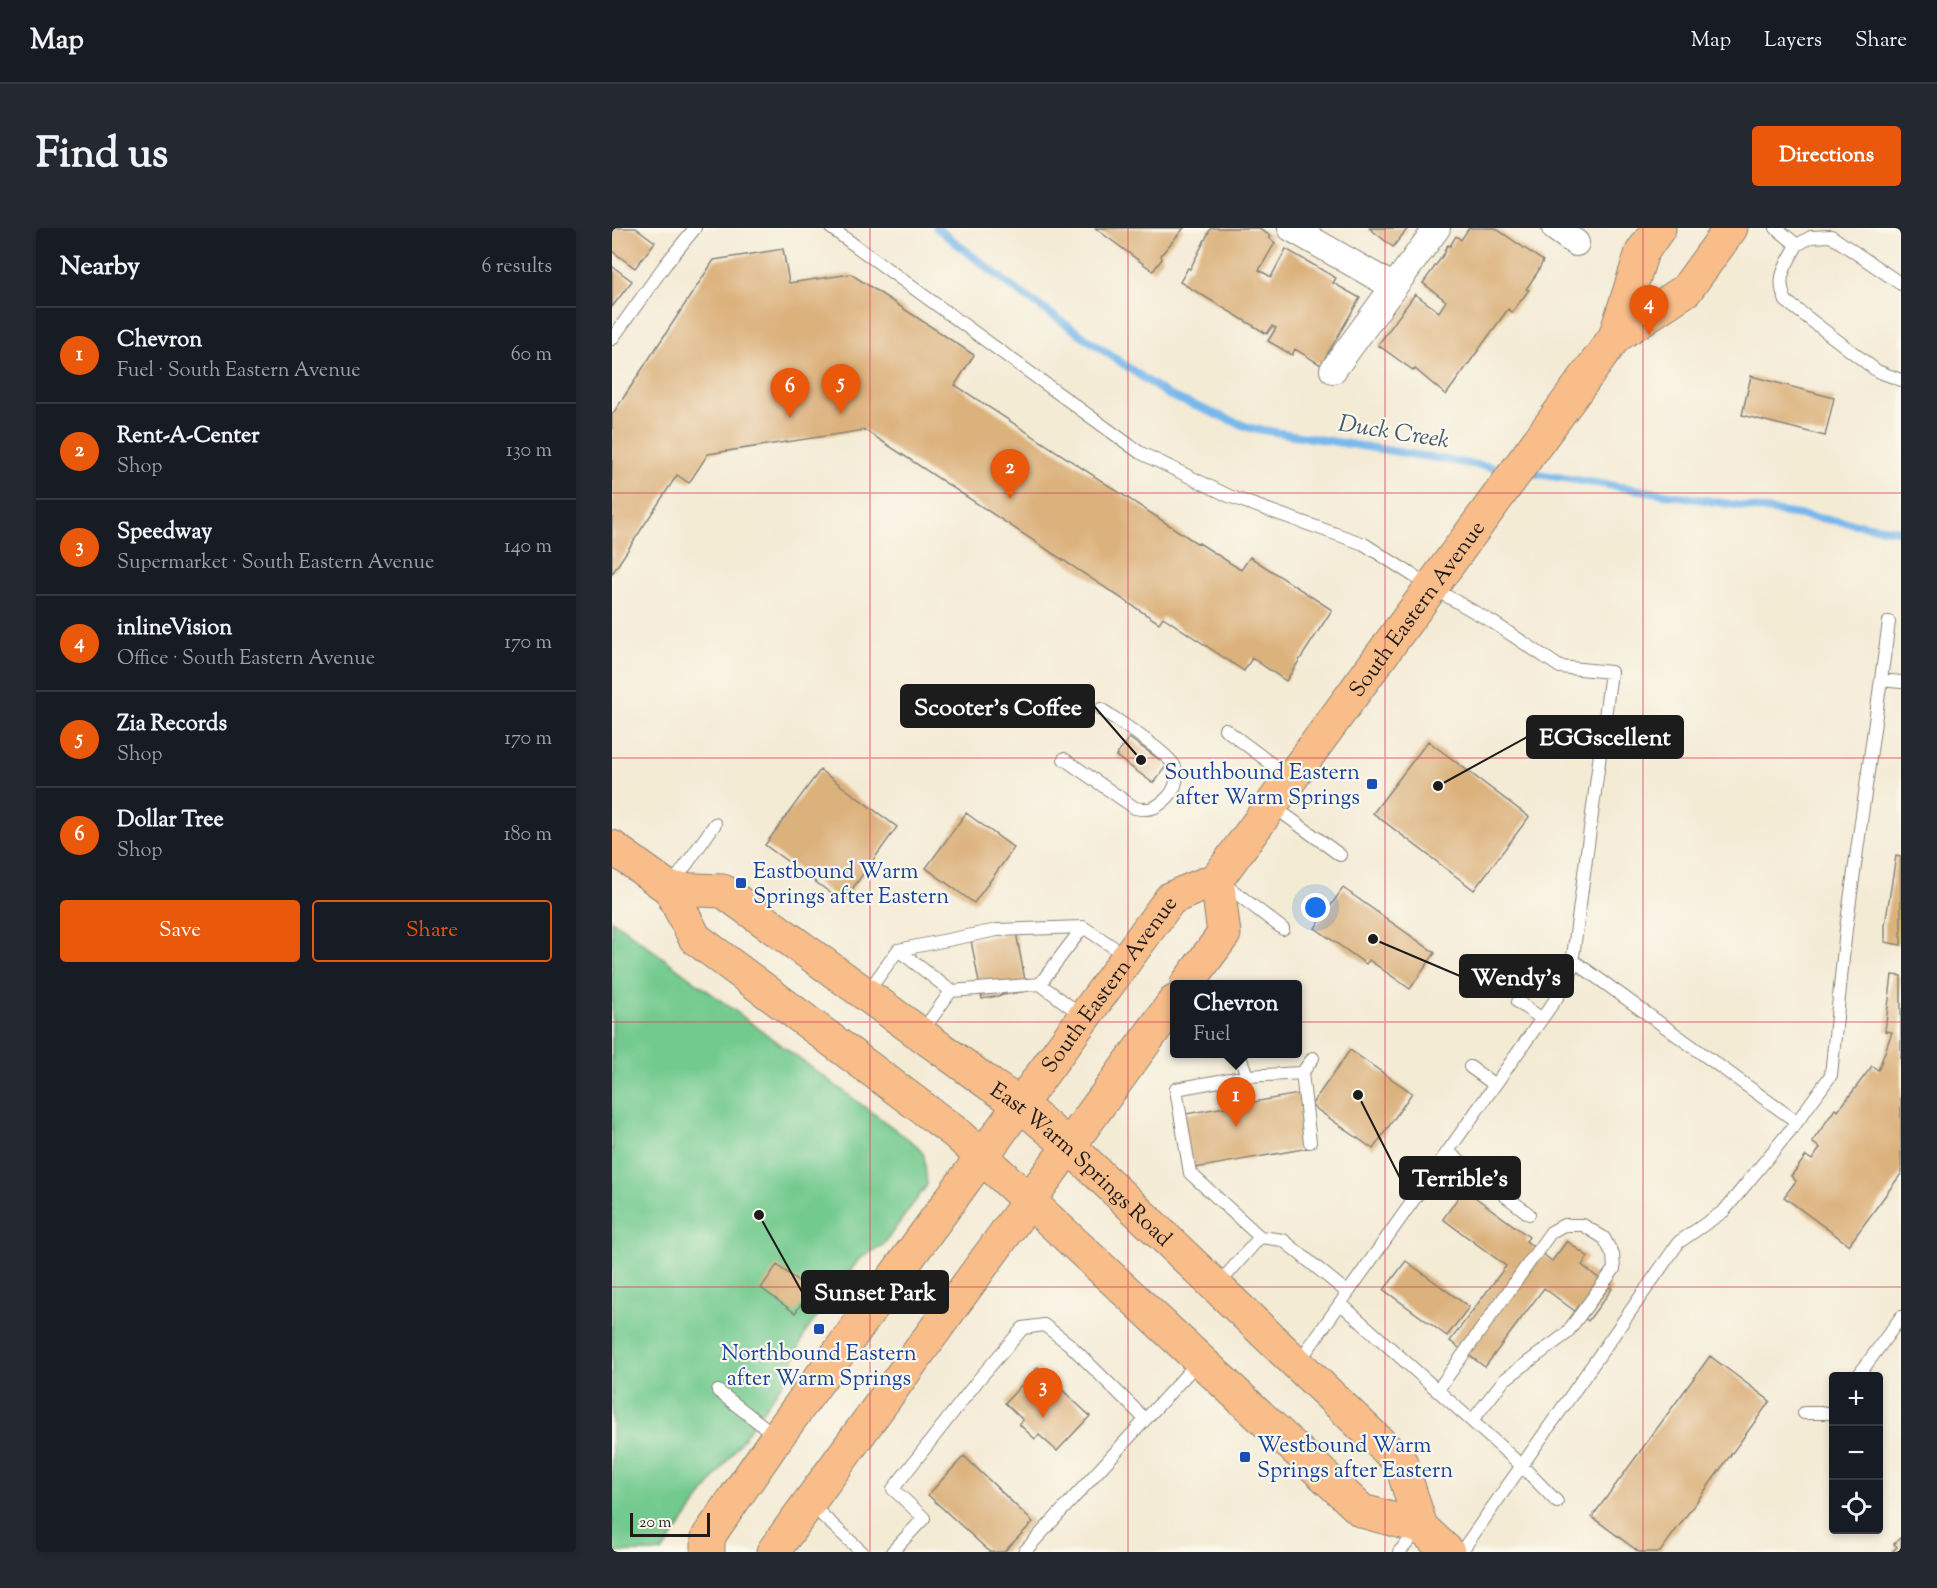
<!DOCTYPE html>
<html lang="en">
<head>
<meta charset="utf-8">
<style>
	body { margin:0; font-family:"Sorts Mill Goudy",serif; background:#242831; color:#f1f3f6 }
	.controls { position:absolute; right:18px; bottom:18px; display:grid; overflow:hidden; border-radius:6px; box-shadow:0 3px 9px #0003 }
	.controls button { width:54px; height:54px; display:grid; place-items:center; padding:0; border:0; border-bottom:2px solid #363941; background:#171b24; color:#f1f3f6; font:30px sans-serif }
	.scale { position:absolute; left:18px; bottom:15px; width:80px; box-sizing:border-box; padding-left:6px; border:3px solid #1c1c1c; border-top:0; font-size:16px; line-height:21px; white-space:nowrap; color:#1c1c1c; -webkit-text-stroke:4px #fbf7ec; paint-order:stroke }
	.you { position:absolute; left:704px; top:680px; width:21px; height:21px; margin:-15px; border:4px solid #fff; border-radius:50%; background:#1a73e8; box-shadow:0 0 0 9px #1a73e833 }
	.badge { display:grid; place-items:center; width:39px; height:39px; border-radius:50%; background:#ea580c; color:#fff; font-size:20px; font-weight:700 }
	.pin { position:absolute; translate:-50% -50px; filter:drop-shadow(0 2px 3px #0008) }
	.pin::after { content:''; position:absolute; top:32px; width:21px; height:18px; background:inherit; clip-path:polygon(0 0,100% 0,50% 100%) }
	.popup { position:absolute; left:558px; top:752px; width:132px; height:78px; box-sizing:border-box; display:grid; place-content:center; border-radius:6px; background:#171b24; filter:drop-shadow(0 2px 4px #0005); font-size:20px; white-space:nowrap; color:#9ea1a6 }
	.popup b { font-size:22px; color:#f1f3f6 }
	.popup::after { content:''; position:absolute; left:50%; top:100%; margin-left:-12px; border:12px solid transparent; border-top-color:#171b24 }
	.list { margin:0; padding:0; list-style:none }
	h2 { display:flex; justify-content:space-between; align-items:center; height:78px; margin:0; padding:0 24px; font-size:26px }
	h2 small { font-size:20px; font-weight:400; color:#9ea1a6 }
	.list li { display:grid; grid-template-columns:39px 1fr auto; gap:18px; align-items:center; box-sizing:border-box; height:96px; padding:0 24px; border-top:2px solid #363941 }
	.list b { display:block; font-size:22px; white-space:nowrap }
	.list p { margin:0; font-size:20px; white-space:nowrap; color:#9ea1a6 }
	.list em { font-size:20px; font-style:normal; color:#9ea1a6 }
	.actions { display:flex; gap:12px; padding:18px 24px }
	.actions a { flex:1; padding:14px 0; border:2px solid #ea580c; border-radius:6px; text-align:center; font-size:21px; color:#ea580c }
	.actions .main { background:#ea580c; color:#fff }
	.icon { flex:none; width:33px; height:33px; fill:none; stroke:currentColor; stroke-width:2; stroke-linecap:round; stroke-linejoin:round }
	.map { position:relative; flex:none; width:1289px; height:1324px; overflow:hidden; border-radius:6px }
	header { display:flex; align-items:center; gap:36px; box-sizing:border-box; height:84px; padding:0 30px; background:#171b24; border-bottom:2px solid #363941 }
	header strong { font-size:28px }
	nav { display:flex; gap:33px; margin-inline-start:auto; font-size:21px }
	.intro { display:flex; align-items:center; justify-content:space-between; box-sizing:border-box; height:144px; padding:0 36px }
	h1 { margin:0; font-size:42px }
	.button { padding:15px 27px; border-radius:6px; background:#ea580c; color:#fff; font-size:21px; font-weight:700 }
	main { display:flex; gap:36px; padding:0 36px }
	aside { flex:1; background:#171b24; border-radius:6px; box-shadow:0 3px 9px #0003 }
	.map>svg:first-child { display:block }
	.green { fill:#73ca8f; stroke:#487356; stroke-width:1.5 }
	.lines { fill:none; stroke-linecap:round; stroke-linejoin:round }
	.stream { stroke:#77b7eb; stroke-width:8 }
	.building { fill:#dbb17b }
	.lane-casing { stroke:#888478; stroke-width:14 }
	.street-casing { stroke:#888478; stroke-width:28 }
	.primary-casing { stroke:#888478; stroke-width:35 }
	.lane { stroke:#fff; stroke-width:12 }
	.street { stroke:#fff; stroke-width:26 }
	.primary { stroke:#f8bd89; stroke-width:33 }
	.grid { fill:none; stroke:#d1495b; stroke-width:1.5; stroke-opacity:0.55 }
	.transit-dot { fill:#1a4fb4; stroke:#fbf7ec; stroke-width:2 }
	.labels { text-anchor:middle; stroke-width:4.5; stroke-linejoin:round; paint-order:stroke }
	.street-label { font-size:22px; fill:#1c1c1c; stroke:#fbf7ec }
	.transit-label { font-size:22px; fill:#164399; stroke:#fbf7ec; text-anchor:start }
	.water-label { font-size:24px; font-style:italic; fill:#405a6f; stroke:#fbf7ec }
	.leader { fill:none; stroke:#1c1c1c; stroke-width:2 }
	.callout-dot { fill:#1c1c1c; stroke:#fbf7ec; stroke-width:2 }
	.callout { fill:#1c1c1c; stroke:#1c1c1c; stroke-width:2 }
	.callout-label { font-size:24px; text-anchor:middle; font-weight:bold; fill:#fff }
</style>
</head>
<body>
<header>
<strong>Map</strong>
<nav><a>Map</a><a>Layers</a><a>Share</a></nav>
</header>
<div class="intro"><h1>Find us</h1><a class="button">Directions</a></div>
<main>
<aside>
<h2>Nearby<small>6 results</small></h2>
<ul class="list">
<li><span class="badge">1</span><div><b>Chevron</b><p>Fuel · South Eastern Avenue</p></div><em>60 m</em></li>
<li><span class="badge">2</span><div><b>Rent-A-Center</b><p>Shop</p></div><em>130 m</em></li>
<li><span class="badge">3</span><div><b>Speedway</b><p>Supermarket · South Eastern Avenue</p></div><em>140 m</em></li>
<li><span class="badge">4</span><div><b>inlineVision</b><p>Office · South Eastern Avenue</p></div><em>170 m</em></li>
<li><span class="badge">5</span><div><b>Zia Records</b><p>Shop</p></div><em>170 m</em></li>
<li><span class="badge">6</span><div><b>Dollar Tree</b><p>Shop</p></div><em>180 m</em></li>
</ul>
<div class="actions"><a class="main">Save</a><a>Share</a></div>
</aside>
<div class="map">
<svg width="1289" height="1324" viewBox="0 0 1289 1324">
	<rect width="100%" height="100%" fill="#fbf7ec"/>
	<filter id="ink" filterUnits="userSpaceOnUse"><feTurbulence type="fractalNoise" baseFrequency=".0167" numOctaves="2"/><feDisplacementMap in="SourceGraphic" scale="12" xChannelSelector="R" yChannelSelector="G"/><feConvolveMatrix kernelMatrix="1 2 1 2 8 2 1 2 1" color-interpolation-filters="sRGB"/></filter>
	<filter id="wash" filterUnits="userSpaceOnUse"><feTurbulence type="fractalNoise" baseFrequency=".008" numOctaves="4" result="noise"/><feDisplacementMap in="SourceGraphic" scale="24" xChannelSelector="R" yChannelSelector="G"/><feGaussianBlur stdDeviation="1.35" result="paint"/><feColorMatrix in="noise" values="0 0 0 0 0 0 0 0 0 0 0 0 0 0 0 0 0 1.4 0 .05"/><feComposite in="paint" operator="in"/></filter>
	<g filter="url(#wash)">
		<rect width="100%" height="100%" fill="#f4ebd5"/>
		<path class="green" d="M0,692L304,917L312,927L315,957L271,1017L247,1031L193,1105L176,1147L50,1324H0Z"/>
		<g class="lines">
			<path class="stream" d="M325,0L400,59L556,167L638,200L897,242
				M913,244L1289,303"/>
		</g>
		<g id="blocks">
			<path class="building" d="M0,0H24L43,14L23,40L0,23Z
				M483,0H572L549,27L550,31L541,43Z
				M599,0H645L659,8L657,10L663,15L647,42L659,49L674,21L724,50L721,55L748,70L709,137L683,121L680,127L656,113L664,100L660,98L655,106L568,54L576,40L578,41Z
				M757,0H796L781,19Z
				M857,0H883L931,33L925,45L914,61L917,62L900,84L896,81L834,167L803,141L802,143L766,117L803,66L827,84L834,73L811,55L834,23L832,22L836,17L838,18L844,8L849,12Z
				M171,21L177,55L239,46L362,127L343,157L586,316L587,315L629,342L638,329L720,382L674,453L640,430L632,443L551,389L547,395L253,202L96,226L77,255L65,247L0,346V187L102,32Z
				M0,38L20,53L0,79Z
				M1139,148L1222,170L1213,208L1130,187Z
				M517,510L555,537L541,555L504,528Z
				M816,513L917,589L862,662L761,585Z
				M208,542L285,599L231,674L153,617Z
				M354,585L402,620L362,675L314,640Z
				M1284,628L1289,629V717L1273,714V697Z
				M731,660L823,725L798,761L757,732L754,736L703,700Z
				M404,704L415,763L370,771L359,712Z
				M1280,747L1289,748V946L1237,1017L1172,969L1184,953L1179,948L1194,928L1200,932L1208,920L1200,914L1223,881L1226,883L1260,838L1266,842L1267,840L1280,804L1273,803Z
				M738,822L800,865L761,921L699,877Z
				M687,866L697,920L578,941L568,887Z
				M852,961L917,1009L914,1013L940,1033L955,1013L976,1029L970,1037L1000,1061L976,1093L932,1060L873,1139L838,1113L894,1038L831,991Z
				M794,1033L857,1079L835,1108L772,1062Z
				M165,1037L199,1063L183,1085L149,1060Z
				M1098,1128L1158,1173L1048,1324H1027L980,1289Z
				M426,1139L478,1188L445,1223L427,1207L423,1211L407,1196L411,1192L393,1175Z
				M352,1228L421,1294L392,1324H378L316,1267Z
				M1289,1309V1324H1280L1285,1319L1282,1316Z"/>
		</g>
	</g>
	<g filter="url(#ink)">
		<use href="#blocks" fill-opacity="0" stroke="#888478" stroke-width="1.5"/>
		<g class="lines">
			<g class="lane-casing">
				<path id="lane" d="M219,0L527,224L617,268L752,316L819,359L882,395L948,439L999,444L958,751L686,1135
					M1164,0L1185,17L1199,9L1219,8L1289,56
					M1185,17C1174,38 1163,49 1174,73L1265,143L1289,152
					M0,111L53,37L83,0
					M1269,452L1289,454
					M613,501L677,549
					M452,531L523,580C538,583 545,580 555,570C563,562 567,550 563,539C557,525 504,492 489,481
					M661,578L728,627
					M611,655L671,701
					M60,657L103,596
					M286,722L339,763
					M962,733L1185,894
					M428,756L471,699
					M254,766L286,722L385,702L471,699L515,728
					M906,774L930,791
					M309,805L339,763L428,756L472,789
					M627,826L635,848L564,861L578,945L648,1009L671,1012L736,1065
					M858,839L883,857
					M635,848L690,845
					M698,914L690,845L701,830
					M836,924L917,986
					M605,1058L648,1009
					M729,1076L909,1237L945,1274
					M1246,1148L1289,1089
					M106,1163L164,1208
					M825,1163L939,1004L952,997H971L992,1010L1001,1027L1002,1041L954,1106L892,1152L860,1193
					M1192,1185H1220L1222,1183
					M198,1276L250,1324
					M280,1324L312,1290L281,1261L367,1151L411,1100L432,1097L457,1116L533,1191
					M412,1324L587,1133
					M787,1324L807,1302
					M849,1324L1067,1014L1112,983L1185,894L1219,847L1234,701L1277,394"/>
			</g>
			<g class="street-casing">
				<path id="street" d="M679,0L782,59
					M943,0L964,15
					M721,142L825,0"/>
			</g>
			<g class="primary-casing">
				<g id="primary">
					<path d="M1003,109L1074,62L1119,0"/>
					<path d="M0,619L58,661L83,710L344,905L750,1283L809,1299L836,1324"/>
					<path id="s1" d="M58,661L111,663L379,857L409,877L457,918L789,1235L809,1299"/>
					<path d="M575,756L612,706L605,651"/>
					<path id="s2" d="M96,1324V1309L165,1209L559,670L605,651L1003,109L1030,24L1047,0"/>
					<path d="M161,1324L562,774"/>
				</g>
			</g>
			<use href="#lane" class="lane"/>
			<use href="#street" class="street"/>
			<use href="#primary" class="primary"/>
		</g>
	</g>
	<path class="grid" d="M258,0V1324M516,0V1324M773,0V1324M1031,0V1324M0,265H1289M0,530H1289M0,794H1289M0,1059H1289"/>
	<g class="transit-dot">
		<rect x="754" y="550" width="12" height="12" rx="3"/>
		<rect x="123" y="649" width="12" height="12" rx="3"/>
		<rect x="201" y="1095" width="12" height="12" rx="3"/>
		<rect x="627" y="1223" width="12" height="12" rx="3"/>
	</g>
	<g class="labels">
		<g class="street-label">
			<text dy="8" stroke="none"><textPath href="#s2" startOffset="1190">South Eastern Avenue</textPath></text>
			<text dy="8" stroke="none"><textPath href="#s2" startOffset="698">South Eastern Avenue</textPath></text>
			<text dy="8" stroke="none"><textPath href="#s1" startOffset="504">East Warm Springs Road</textPath></text>
		</g>
		<g class="transit-label">
			<text x="748" y="551" text-anchor="end">Southbound Eastern<tspan x="748" dy="25">after Warm Springs</tspan></text>
			<text x="141" y="650">Eastbound Warm<tspan x="141" dy="25">Springs after Eastern</tspan></text>
			<text x="207" y="1132" text-anchor="middle">Northbound Eastern<tspan x="207" dy="25">after Warm Springs</tspan></text>
			<text x="645" y="1224">Westbound Warm<tspan x="645" dy="25">Springs after Eastern</tspan></text>
		</g>
		<g class="water-label">
			<text transform="translate(782 203) rotate(9)" y="8">Duck Creek</text>
		</g>
	</g>
	<path class="leader" d="M529 532L482 478M826 558L915 509M761 711L848 748M746 867L788 950M147 987L190 1064"/>
	<g class="callout-dot">
		<circle cx="529" cy="532" r="6"/>
		<circle cx="826" cy="558" r="6"/>
		<circle cx="761" cy="711" r="6"/>
		<circle cx="746" cy="867" r="6"/>
		<circle cx="147" cy="987" r="6"/>
	</g>
	<g class="callout">
		<rect x="289" y="457" width="193" height="42" rx="6"/>
		<rect x="915" y="488" width="156" height="42" rx="6"/>
		<rect x="848" y="727" width="113" height="42" rx="6"/>
		<rect x="788" y="929" width="120" height="42" rx="6"/>
		<rect x="190" y="1043" width="146" height="42" rx="6"/>
	</g>
	<g class="callout-label">
		<text x="386" y="487">Scooter's Coffee</text>
		<text x="993" y="517">EGGscellent</text>
		<text x="904" y="757">Wendy's</text>
		<text x="848" y="958">Terrible's</text>
		<text x="263" y="1072">Sunset Park</text>
	</g>
</svg>
<div class="controls">
<button>+</button>
<button>−</button>
<button><svg class="icon" aria-label="locate" viewBox="0 0 24 24"><circle cx="12" cy="12" r="6"/><path d="M12 2v4M12 18v4M2 12h4M18 12h4"/></svg></button>
</div>
<div class="scale">20 m</div>
<div class="you"></div>
<div class="pin badge" style="left:624px;top:899px">1</div>
<div class="popup"><b>Chevron</b>Fuel</div>
<div class="pin badge" style="left:398px;top:271px">2</div>
<div class="pin badge" style="left:431px;top:1190px">3</div>
<div class="pin badge" style="left:1037px;top:107px">4</div>
<div class="pin badge" style="left:229px;top:186px">5</div>
<div class="pin badge" style="left:178px;top:190px">6</div>
</div>
</main>
</body>
</html>
